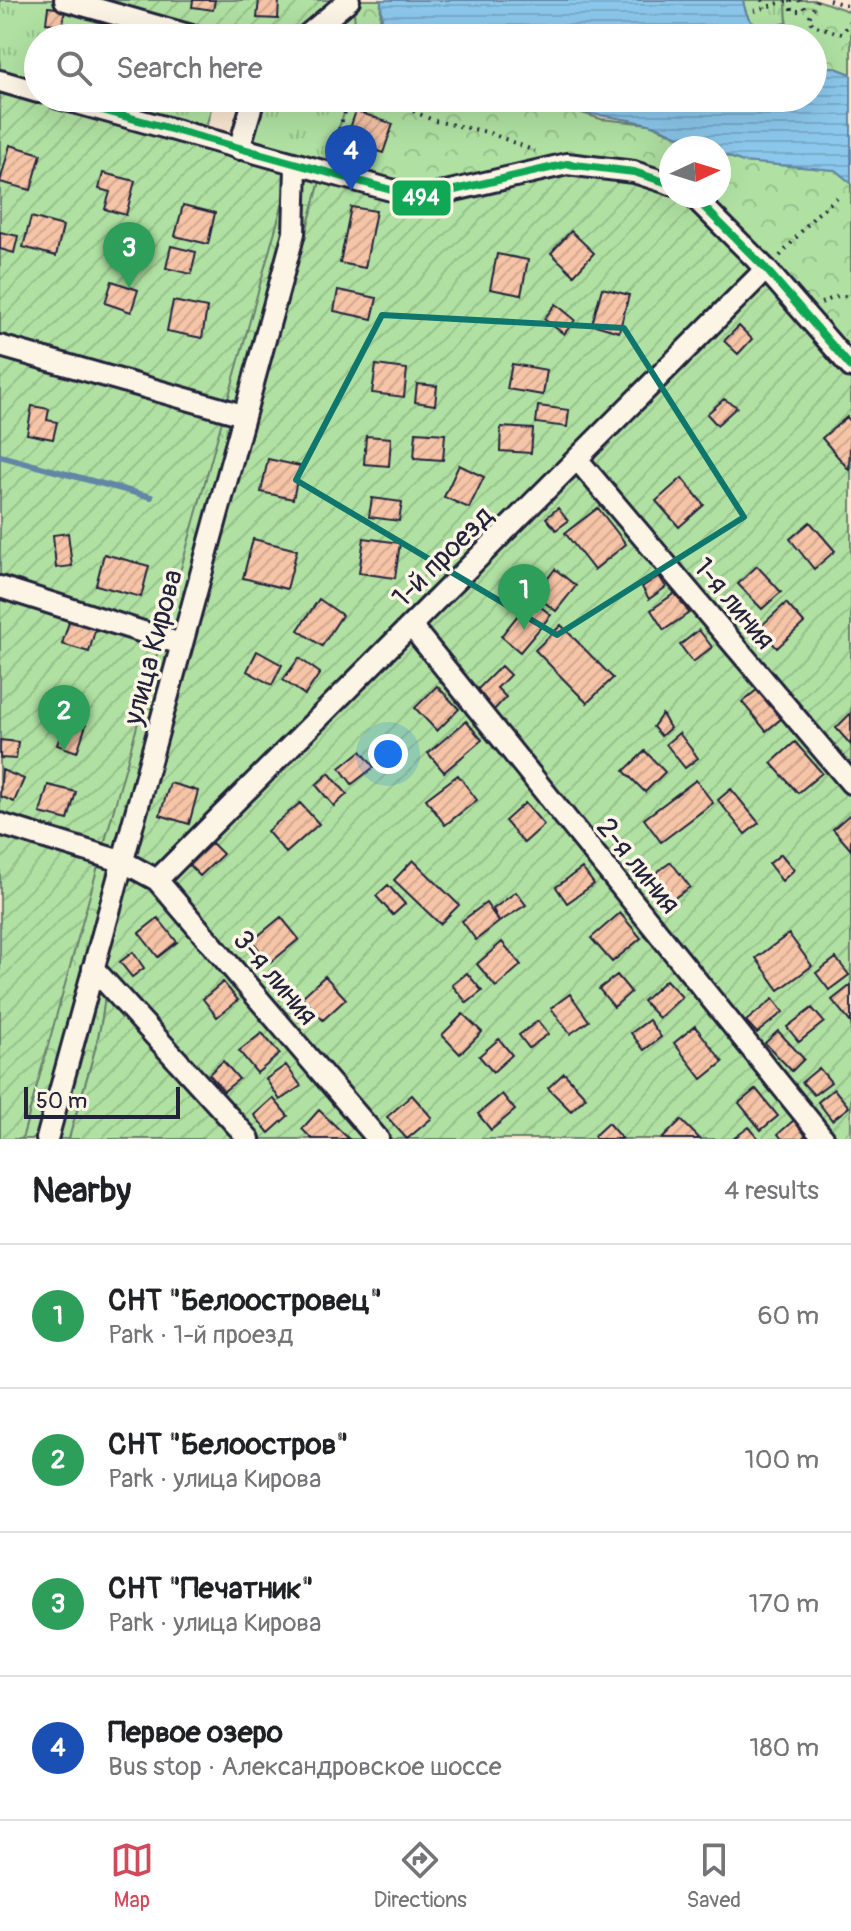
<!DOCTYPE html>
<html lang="en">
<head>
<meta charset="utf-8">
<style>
	body { margin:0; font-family:Pangolin,sans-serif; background:#f6f6f6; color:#202124 }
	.compass { position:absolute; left:659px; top:136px; width:72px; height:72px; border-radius:50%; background:#fff; box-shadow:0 8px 32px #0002; rotate:86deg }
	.scale { position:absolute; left:24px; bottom:20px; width:156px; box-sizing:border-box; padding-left:8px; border:4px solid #22223b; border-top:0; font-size:22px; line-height:28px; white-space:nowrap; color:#22223b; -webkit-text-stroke:6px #fcf5e5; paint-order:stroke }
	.you { position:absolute; left:388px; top:754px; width:28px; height:28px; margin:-20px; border:6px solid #fff; border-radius:50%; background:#1a73e8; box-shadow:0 0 0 12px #1a73e833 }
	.badge { display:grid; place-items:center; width:52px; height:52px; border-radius:50%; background:#d1495b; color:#fff; font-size:26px; font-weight:700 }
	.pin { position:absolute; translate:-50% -66px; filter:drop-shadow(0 2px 4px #0008) }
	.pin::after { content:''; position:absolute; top:42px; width:28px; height:24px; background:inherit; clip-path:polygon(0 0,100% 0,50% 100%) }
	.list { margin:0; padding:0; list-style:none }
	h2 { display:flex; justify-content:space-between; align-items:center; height:104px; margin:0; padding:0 32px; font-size:34px }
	h2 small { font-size:26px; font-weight:400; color:#757577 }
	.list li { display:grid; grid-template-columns:52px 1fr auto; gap:24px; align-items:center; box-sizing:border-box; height:144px; padding:0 32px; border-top:2px solid #e0e0e0 }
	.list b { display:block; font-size:30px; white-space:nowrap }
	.list p { margin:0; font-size:26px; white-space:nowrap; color:#757577 }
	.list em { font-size:26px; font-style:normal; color:#757577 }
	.icon { flex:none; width:44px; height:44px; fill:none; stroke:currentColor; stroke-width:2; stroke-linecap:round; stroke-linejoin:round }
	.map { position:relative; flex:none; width:851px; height:1139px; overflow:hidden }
	.search { position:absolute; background:#fff; box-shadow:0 8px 32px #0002; left:24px; right:24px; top:24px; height:88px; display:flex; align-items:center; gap:20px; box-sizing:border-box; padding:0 28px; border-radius:44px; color:#757577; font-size:30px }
	.sheet { height:680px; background:#fff }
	nav { display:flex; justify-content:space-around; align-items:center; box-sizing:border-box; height:112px; border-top:2px solid #e0e0e0; background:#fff; font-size:22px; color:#757577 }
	nav a { display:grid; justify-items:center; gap:4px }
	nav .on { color:#d1495b }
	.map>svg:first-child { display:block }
	.grass { fill:url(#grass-tufts); stroke:#69826e; stroke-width:2 }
	.forest { fill:url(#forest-crowns); stroke:#69826e; stroke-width:2 }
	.garden { fill:url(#garden-furrows); stroke:#69826e; stroke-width:2 }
	.water { fill:url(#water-rules); stroke:#6286a5; stroke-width:2 }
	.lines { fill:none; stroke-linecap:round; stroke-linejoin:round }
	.stream { stroke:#6286a5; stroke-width:6 }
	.building { fill:url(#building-hatch); stroke:#22223b; stroke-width:2 }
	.minor-casing { stroke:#22223b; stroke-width:26 }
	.path { stroke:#22223b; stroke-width:4; stroke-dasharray:2 6; stroke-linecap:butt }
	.minor { stroke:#fcf5e5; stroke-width:20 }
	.bus-1-casing { stroke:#fcf5e5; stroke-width:14 }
	.bus-1 { stroke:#10a855; stroke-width:8 }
	.marked { fill:none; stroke:#0f766e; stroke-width:6; stroke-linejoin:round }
	.labels { text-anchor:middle; stroke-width:7; stroke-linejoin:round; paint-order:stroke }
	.street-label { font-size:28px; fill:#22223b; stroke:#fcf5e5 }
	.line-badge { stroke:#fcf5e5; stroke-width:3 }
	.badge-label { font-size:22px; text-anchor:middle; font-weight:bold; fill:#fff }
</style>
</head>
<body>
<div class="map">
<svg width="851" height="1139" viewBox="0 0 851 1139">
	<defs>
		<pattern id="grass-tufts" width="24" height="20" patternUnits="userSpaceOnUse" patternTransform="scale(2)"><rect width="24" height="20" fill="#b0e1a2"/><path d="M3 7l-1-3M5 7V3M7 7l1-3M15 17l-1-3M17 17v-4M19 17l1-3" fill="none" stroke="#97c18c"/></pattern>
		<pattern id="forest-crowns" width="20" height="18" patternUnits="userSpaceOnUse" patternTransform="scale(2)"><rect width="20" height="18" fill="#b0e1a2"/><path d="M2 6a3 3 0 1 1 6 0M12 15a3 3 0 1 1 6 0" fill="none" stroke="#97c18c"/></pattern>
		<pattern id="garden-furrows" width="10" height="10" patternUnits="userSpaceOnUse" patternTransform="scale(2)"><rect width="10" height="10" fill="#b0e1a2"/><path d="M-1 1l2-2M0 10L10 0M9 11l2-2" fill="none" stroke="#97c18c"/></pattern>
		<pattern id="water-rules" width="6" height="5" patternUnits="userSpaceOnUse" patternTransform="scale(2)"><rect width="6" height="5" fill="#8cc8ec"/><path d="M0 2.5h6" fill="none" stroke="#78accb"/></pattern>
		<pattern id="building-hatch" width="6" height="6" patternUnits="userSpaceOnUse" patternTransform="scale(2)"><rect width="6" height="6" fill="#f6c4a6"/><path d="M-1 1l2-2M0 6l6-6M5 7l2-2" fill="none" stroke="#d3a890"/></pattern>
	</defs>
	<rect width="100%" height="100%" fill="#fae6d2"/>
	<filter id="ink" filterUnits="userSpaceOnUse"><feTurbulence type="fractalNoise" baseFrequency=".0125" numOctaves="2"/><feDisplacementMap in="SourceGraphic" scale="16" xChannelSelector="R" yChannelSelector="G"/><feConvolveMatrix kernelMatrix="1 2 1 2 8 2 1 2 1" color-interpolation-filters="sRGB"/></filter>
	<g filter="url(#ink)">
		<path class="grass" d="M0,0H65L200,38H38V92L0,81Z
			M353,0L357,36L380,23L383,38H304Z
			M743,0H786L787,23C762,29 748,32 743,0Z
			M59,98H214L203,139Z
			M255,98H350L322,174L240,150Z
			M224,410L245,416L183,645L159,637Z"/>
		<path class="forest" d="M353,0H381L380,23L356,36Z
			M786,0H817L851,12V74L833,67L822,69L813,62V38H799L787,23Z
			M350,98H533L601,119L649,124L708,148H671V184L420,198L322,174L105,965C110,1022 83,1085 69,1139H22L159,637L183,645L245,416L224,410L293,166L322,173Z
			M719,153L743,162L835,170L851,183V367L693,196H719Z"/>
		<path class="garden" d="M65,0H349L304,38H200Z
			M0,81L38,98H59L293,166L22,1139H0Z
			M564,165L671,184V196H693L851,367V1139H69C83,1085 110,1022 105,965L322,174L420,198Z"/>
		<path class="water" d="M381,0H743C748,32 762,28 787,23L799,38H383Z
			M813,62L822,68L833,67L851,74V183L835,170L743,162L719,153V148C694,148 673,130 649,124C609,114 573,116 533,98H813Z"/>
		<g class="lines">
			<path class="stream" d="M0,456L151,497"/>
		</g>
		<path class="building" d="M193,0H215L213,10L192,7Z
			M259,0H279L278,19L257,18Z
			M48,7L65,9L63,25L46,23Z
			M356,111L393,124L383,153L346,140Z
			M10,145L41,154L31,190L0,182Z
			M103,173L135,181L126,215L105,209L110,192L99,189Z
			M183,205L215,213L208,244L175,236Z
			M351,207L376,211L365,268L340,263Z
			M31,217L63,226L56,256L23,247Z
			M571,231L594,253L574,275L551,253Z
			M0,232L18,236L14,253L0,249Z
			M171,246L196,252L191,274L166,268Z
			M497,254L528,260L521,295L490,289Z
			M112,281L138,290L131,312L105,303Z
			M602,288L629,295L619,332L592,324Z
			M338,290L377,298L372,319L334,311Z
			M173,301L207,308L202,338L167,331Z
			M556,304L575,320L564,334L544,319Z
			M739,326L752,339L738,354L724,341Z
			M512,364L547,370L543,395L507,389Z
			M376,365L407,369L404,397L372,393Z
			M417,384L437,386L435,405L415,402Z
			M724,399L737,407L717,425L707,414Z
			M32,406L49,409L47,420L57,422L53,439L27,434Z
			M538,406L569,410L567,427L536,423Z
			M847,417L851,422L849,470L822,438Z
			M501,427L533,429L531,453L500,451Z
			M416,432L445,434L443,460L414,458Z
			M366,436L391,438L389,466L364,464Z
			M268,459L300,466L293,499L261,492Z
			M459,465L484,477L469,508L444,497Z
			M682,478L704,505L679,527L656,501Z
			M372,498L402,502L399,521L369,517Z
			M558,508L568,521L556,530L546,518Z
			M598,508L626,544L594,570L565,533Z
			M810,522L835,551L814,569L790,539Z
			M68,533L72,566L56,568L53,535Z
			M364,538L400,543L395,578L359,573Z
			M253,539L297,550L287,589L243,578Z
			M104,554L149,566L141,597L96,585Z
			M757,566L781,592L762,609L738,584Z
			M555,569L576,586L556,611L535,595Z
			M659,576L666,587L649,599L642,587Z
			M675,593L689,613L664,630L651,610Z
			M319,599L342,615L322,646L298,630Z
			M531,599L551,615L520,652L501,636Z
			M786,603L804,623L777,648L759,628Z
			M70,619L96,627L89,652L62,644Z
			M561,625L613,678L587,703L535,650Z
			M699,630L712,647L693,662L680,645Z
			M257,651L282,665L272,685L247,671Z
			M299,658L320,673L305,695L283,680Z
			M501,666L510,675L497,688L506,697L494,710L476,691Z
			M437,686L459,709L437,731L415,708Z
			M758,689L782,718L766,731L742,702Z
			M851,713V745L836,728Z
			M662,714L670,728L661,736L653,727Z
			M67,718L86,725L77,752L57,745Z
			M466,721L482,740L444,772L428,753Z
			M679,733L698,758L685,768L666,744Z
			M0,740L18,742L16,759L0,758Z
			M795,742L822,773L798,793L771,763Z
			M361,751L374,767L352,784L340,768Z
			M645,751L665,772L645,792L624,771Z
			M2,770L24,779L14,802L0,796Z
			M329,773L347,794L334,806L316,785Z
			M458,775L477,800L445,825L426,799Z
			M696,780L713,803L661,842L644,819Z
			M170,783L198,791L189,824L160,815Z
			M48,785L76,792L68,820L40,813Z
			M731,789L759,823L745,834L718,800Z
			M300,803L319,824L286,853L267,831Z
			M525,803L544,825L524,843L505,821Z
			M849,815L851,817V850L833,829Z
			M212,843L223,854L200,876L189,865Z
			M781,854L794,870L782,881L769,864Z
			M413,860L459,905L440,924L394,880Z
			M671,862L690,887L667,903L649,878Z
			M582,868L594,884L567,903L556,887Z
			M388,885L405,904L393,915L376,896Z
			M516,892L526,905L499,922L493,909Z
			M486,903L499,922L476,940L462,921Z
			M620,913L641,938L612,962L591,938Z
			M281,917L299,939L270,963L252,941Z
			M158,918L177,942L158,957L139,933Z
			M789,934L812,966L779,990L756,958Z
			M502,942L521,965L496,987L477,964Z
			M133,952L144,968L132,977L120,962Z
			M836,958L849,975L829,990L816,973Z
			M467,973L482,991L467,1003L452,985Z
			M617,975L631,992L614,1007L599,989Z
			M325,976L346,999L323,1020L302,997Z
			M666,980L682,997L659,1018L643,1001Z
			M223,982L238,1000L217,1017L203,999Z
			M851,985V1023L832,1000Z
			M570,994L589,1021L570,1034L551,1008Z
			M773,999L783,1012L757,1033L746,1021Z
			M812,1008L824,1022L799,1042L787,1027Z
			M463,1014L482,1032L460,1054L442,1035Z
			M649,1020L661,1037L644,1050L631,1033Z
			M538,1021L548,1034L529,1048L519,1035Z
			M695,1026L723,1062L702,1079L674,1043Z
			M778,1031L804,1059L792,1071L765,1043Z
			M262,1033L280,1054L257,1073L239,1051Z
			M499,1039L512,1055L493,1072L479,1056Z
			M223,1061L239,1079L224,1091L209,1074Z
			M286,1065L301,1086L280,1100L266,1079Z
			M819,1068L831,1082L814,1095L802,1082Z
			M564,1073L586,1097L571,1111L548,1088Z
			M756,1089L778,1116L761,1130L739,1103Z
			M834,1089L849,1107L832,1120L818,1102Z
			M502,1094L515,1110L491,1130L478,1114Z
			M412,1095L432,1118L407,1139L387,1117Z
			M273,1098L288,1116L269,1133L254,1115Z
			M319,1110L349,1139H312L302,1129Z
			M681,1120L700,1139H662Z
			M794,1120L806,1135L801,1139H782L778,1134Z
			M608,1123L622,1139H596L594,1136Z
			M749,1127L759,1139H733Z"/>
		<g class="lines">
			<g class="minor-casing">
				<path id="minor" d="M65,0L199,38
					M304,38L349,0
					M0,81L38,92
					M59,98L420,198L567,164L634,172L671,184
					M239,149L254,98
					M693,196L766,269L851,367
					M0,346L243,415
					M577,459L851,783
					M0,587L181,644
					M412,627L824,1139
					M0,824L124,862L157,880L378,1139
					M157,880L766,269
					M93,968L249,1139
					M47,1139L294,233L296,167"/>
			</g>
			<path class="path" d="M762,0L765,8
				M791,0L792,11H805
				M799,0L806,11
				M817,0L809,18L813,25L842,34L851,21
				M829,0L851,7
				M754,11L789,0
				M355,22L356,38
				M384,98L435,121L487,132L535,151
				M331,152L350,98
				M780,256L815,216L840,195
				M821,303L838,296H851"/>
			<use href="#minor" class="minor"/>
			<g class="bus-1-casing">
				<path id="bus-1" d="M59,98L420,198L567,164L634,172L671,184
					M693,196L766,269L851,367"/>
			</g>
			<use href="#bus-1" class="bus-1"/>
		</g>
	</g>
	<path class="marked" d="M382,315L624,328L744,517L557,635L296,480Z"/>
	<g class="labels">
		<g class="street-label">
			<text transform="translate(442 556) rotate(-45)" y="10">1-й проезд</text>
			<text transform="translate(735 603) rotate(50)" y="10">1-я линия</text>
			<text transform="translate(152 647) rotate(-75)" y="10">улица Кирова</text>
			<text transform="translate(639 865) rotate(51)" y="10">2-я линия</text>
			<text transform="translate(276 977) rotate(50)" y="10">3-я линия</text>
		</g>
	</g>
	<rect class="line-badge" x="391" y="179" width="61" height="38" rx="8" fill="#10a855"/>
	<g class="badge-label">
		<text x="421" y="205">494</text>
	</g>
</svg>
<svg class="compass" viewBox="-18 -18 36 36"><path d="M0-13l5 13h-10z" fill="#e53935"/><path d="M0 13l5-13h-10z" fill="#757577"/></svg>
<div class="scale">50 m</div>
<div class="you"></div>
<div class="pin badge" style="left:524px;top:630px;background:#2e9e5b">1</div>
<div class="pin badge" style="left:64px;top:751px;background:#2e9e5b">2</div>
<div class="pin badge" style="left:129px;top:288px;background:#2e9e5b">3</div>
<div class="pin badge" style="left:351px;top:191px;background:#1a4fb4">4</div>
<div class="search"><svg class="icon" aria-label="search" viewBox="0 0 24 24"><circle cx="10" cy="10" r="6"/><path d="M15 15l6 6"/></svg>Search here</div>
</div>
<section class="sheet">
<h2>Nearby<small>4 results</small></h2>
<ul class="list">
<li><span class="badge" style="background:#2e9e5b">1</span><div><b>СНТ &quot;Белоостровец&quot;</b><p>Park · 1-й проезд</p></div><em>60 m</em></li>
<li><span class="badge" style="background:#2e9e5b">2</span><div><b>СНТ &quot;Белоостров&quot;</b><p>Park · улица Кирова</p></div><em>100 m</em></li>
<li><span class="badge" style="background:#2e9e5b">3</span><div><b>СНТ &quot;Печатник&quot;</b><p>Park · улица Кирова</p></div><em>170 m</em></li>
<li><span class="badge" style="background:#1a4fb4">4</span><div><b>Первое озеро</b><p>Bus stop · Александровское шоссе</p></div><em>180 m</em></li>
</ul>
</section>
<nav>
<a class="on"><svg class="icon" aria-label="map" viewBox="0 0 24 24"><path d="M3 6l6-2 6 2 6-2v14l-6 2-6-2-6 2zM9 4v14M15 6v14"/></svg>Map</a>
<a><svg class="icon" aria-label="directions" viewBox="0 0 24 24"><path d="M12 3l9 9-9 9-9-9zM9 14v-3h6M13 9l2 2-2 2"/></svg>Directions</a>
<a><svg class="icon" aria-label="saved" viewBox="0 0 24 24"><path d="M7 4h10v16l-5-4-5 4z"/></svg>Saved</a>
</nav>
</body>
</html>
